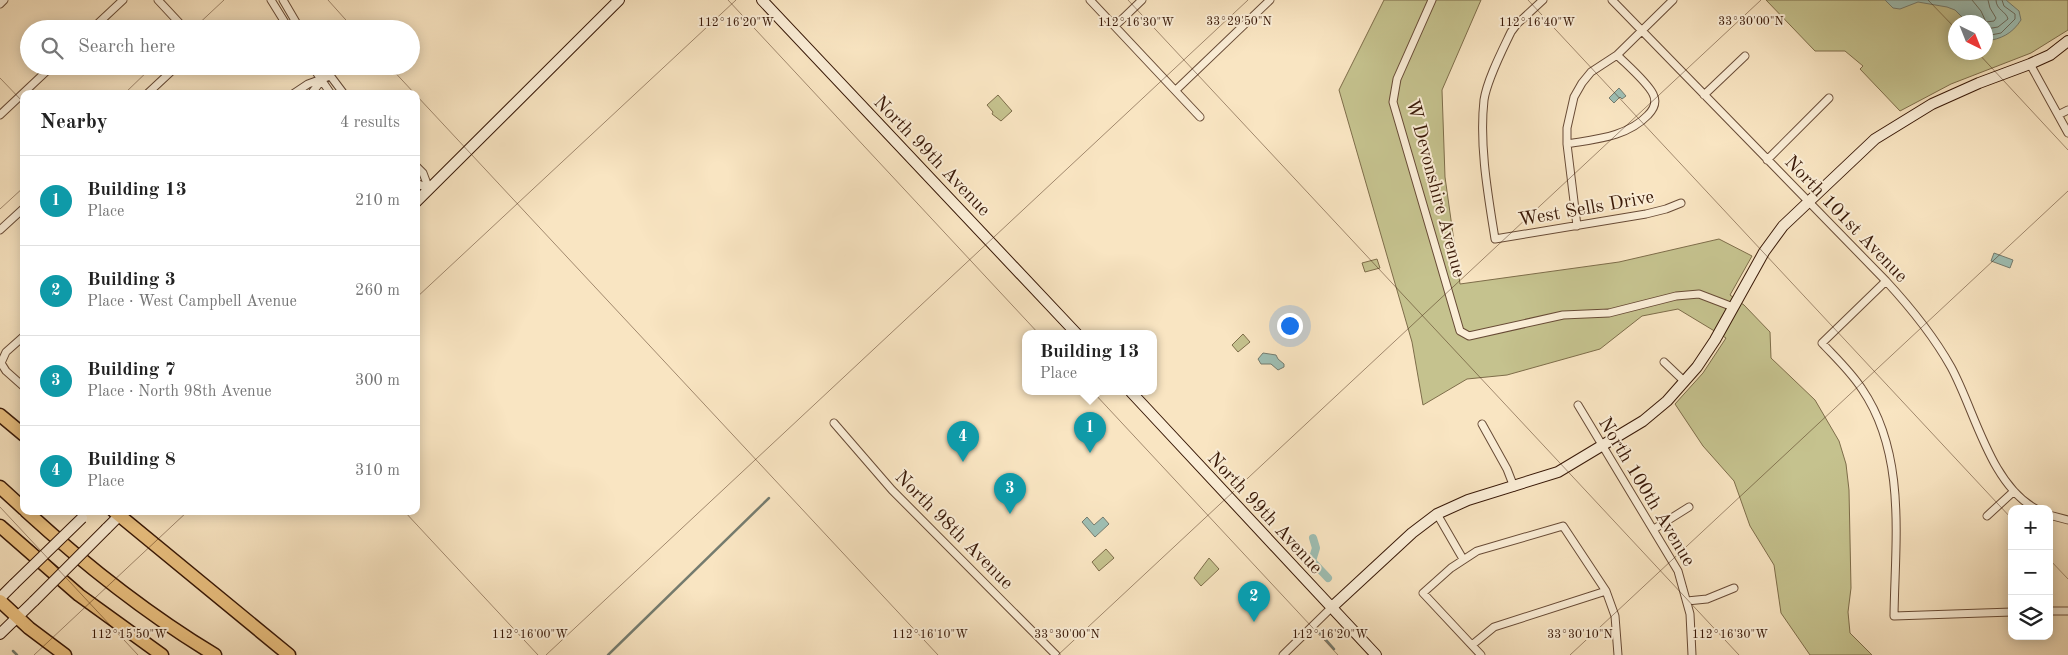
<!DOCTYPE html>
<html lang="en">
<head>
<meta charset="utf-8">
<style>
	body { margin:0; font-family:"Old Standard TT",serif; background:#f6f6f6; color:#222 }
	.controls { position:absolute; right:15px; bottom:15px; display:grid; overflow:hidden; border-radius:10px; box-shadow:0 2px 12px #0003 }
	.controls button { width:45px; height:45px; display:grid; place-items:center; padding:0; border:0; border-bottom:1px solid #e0e0e0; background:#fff; color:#222; font:25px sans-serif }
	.compass { position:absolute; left:1948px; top:15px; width:45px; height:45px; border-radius:50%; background:#fff; box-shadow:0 2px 12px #0003; rotate:137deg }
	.you { position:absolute; left:1289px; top:325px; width:18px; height:18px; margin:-12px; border:4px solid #fff; border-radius:50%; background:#1a73e8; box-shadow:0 0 0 8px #1a73e833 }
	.badge { display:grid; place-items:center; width:32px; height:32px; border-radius:50%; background:#8f2418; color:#fff; font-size:16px; font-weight:700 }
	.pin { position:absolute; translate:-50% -41px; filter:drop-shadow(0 1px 2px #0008) }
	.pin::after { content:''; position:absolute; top:26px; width:18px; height:15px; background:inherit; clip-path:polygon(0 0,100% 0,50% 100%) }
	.popup { position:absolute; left:1022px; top:330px; width:135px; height:65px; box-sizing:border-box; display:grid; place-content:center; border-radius:10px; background:#fff; filter:drop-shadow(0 1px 4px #0005); font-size:16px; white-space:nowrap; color:#767676 }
	.popup b { font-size:19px; color:#222 }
	.popup::after { content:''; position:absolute; left:50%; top:100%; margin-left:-10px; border:10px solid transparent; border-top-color:#fff }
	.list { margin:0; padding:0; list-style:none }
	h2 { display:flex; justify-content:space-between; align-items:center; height:65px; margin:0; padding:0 20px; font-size:21px }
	h2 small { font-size:16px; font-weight:400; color:#767676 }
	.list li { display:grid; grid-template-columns:32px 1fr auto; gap:15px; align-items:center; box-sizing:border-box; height:90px; padding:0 20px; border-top:1px solid #e0e0e0 }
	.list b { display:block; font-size:19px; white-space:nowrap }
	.list p { margin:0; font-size:16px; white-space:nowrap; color:#767676 }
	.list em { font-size:16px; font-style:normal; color:#767676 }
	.icon { flex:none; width:28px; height:28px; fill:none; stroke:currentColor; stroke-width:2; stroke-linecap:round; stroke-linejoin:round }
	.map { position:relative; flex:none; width:2068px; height:655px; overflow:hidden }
	.search { position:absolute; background:#fff; box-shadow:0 2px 12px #0003; left:20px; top:20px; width:400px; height:55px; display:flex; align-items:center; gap:12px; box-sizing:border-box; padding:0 18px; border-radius:28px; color:#767676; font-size:19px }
	.panel { position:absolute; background:#fff; box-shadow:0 2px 12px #0003; left:20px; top:90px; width:400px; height:425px; border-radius:10px }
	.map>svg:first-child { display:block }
	.green { fill:#c5c28e; stroke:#7e6d4a; fill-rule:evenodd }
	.water { fill:#9ebfb4; stroke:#757c6f }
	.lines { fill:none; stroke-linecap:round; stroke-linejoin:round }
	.shore { stroke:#6b6c5e; stroke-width:1 }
	.stream { stroke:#757c6f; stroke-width:2.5 }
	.canal { stroke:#9ebfb4; stroke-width:8 }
	.street-casing { stroke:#684b36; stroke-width:9 }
	.secondary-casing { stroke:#381807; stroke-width:12 }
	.highway-casing { stroke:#381807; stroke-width:15 }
	.street { stroke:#fbeed7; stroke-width:7 }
	.secondary { stroke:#fbeed7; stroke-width:10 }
	.highway { stroke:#ecc281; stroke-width:12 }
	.secondary-bridge-casing { stroke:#381807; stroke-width:12; stroke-linecap:butt }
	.secondary-bridge { stroke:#fbeed7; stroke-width:10 }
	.ticks { fill:none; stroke:#381807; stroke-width:1; stroke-opacity:0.45 }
	.labels { text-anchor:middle; stroke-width:4; stroke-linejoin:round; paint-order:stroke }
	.street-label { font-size:19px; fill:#381807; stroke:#fbeed7 }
	.ticks-label { font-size:12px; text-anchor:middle; fill:#381807; stroke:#fbeed7; stroke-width:4; stroke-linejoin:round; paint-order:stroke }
</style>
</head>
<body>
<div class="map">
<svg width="2068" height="655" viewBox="0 0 2068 655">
	<rect width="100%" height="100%" fill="#f9e5c2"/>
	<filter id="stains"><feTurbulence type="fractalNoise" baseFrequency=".004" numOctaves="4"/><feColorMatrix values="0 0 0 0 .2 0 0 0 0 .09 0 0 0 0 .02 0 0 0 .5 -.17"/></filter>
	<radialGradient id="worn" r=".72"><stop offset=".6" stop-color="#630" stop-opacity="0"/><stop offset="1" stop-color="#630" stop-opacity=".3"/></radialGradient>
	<path class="green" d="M1384,0H1481L1442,90L1445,177L1460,284L1619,262L1719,239L1752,256L1730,295L1744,305L1770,332L1771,358L1815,400L1839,441L1846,464L1849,490L1851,588L1848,612L1850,633L1872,655H1810L1781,613L1774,565L1750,526L1734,481L1703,446L1675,404L1703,373L1726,338L1678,309L1642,316L1600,349L1507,375L1467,379L1423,405L1412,342L1339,90Z
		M1766,0H2068V30L2031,53L1951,84L1900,111L1860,69L1863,66L1845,51H1815ZM1956,22H1986V52H1956Z
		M998,95L1012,111L1001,121L992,114L993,112L987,105Z
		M1377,259L1380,268L1365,272L1362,263Z
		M1243,334L1250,342L1238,352L1232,345Z
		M1106,549L1114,558L1099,571L1092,562Z
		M1209,558L1219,569L1201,586L1194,578Z"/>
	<path class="water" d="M1885,0H2006L2019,11L2021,20C2012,34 2001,39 1986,41V22H1967L1955,10L1947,7L1918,2L1900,9L1893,8Z
		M1619,88L1626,96L1622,99L1620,97L1614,103L1609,98Z
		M1994,253L2013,260L2010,268L1991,261Z
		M1263,353L1276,355L1278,359L1284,364V367L1278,370L1271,364H1261L1258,359Z
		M1087,517L1094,525L1103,517L1109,524L1095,537L1082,522Z"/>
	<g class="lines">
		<path class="shore" d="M1972,0L1981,11L1986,22L1994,21L1996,18L1990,8L1988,0
			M1986,29L1998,27L2008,19C2006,11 1996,10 1996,0
			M1986,36L2001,33L2015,19V14L2004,6L2002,0"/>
		<path class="stream" d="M1319,632L1334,649
			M13,651L17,655
			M608,655L769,498"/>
		<path class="canal" d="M1313,538L1316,548L1312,561L1328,578"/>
		<g class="street-casing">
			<path id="street" d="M158,0L185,29
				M271,0L289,29
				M283,0L300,29
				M1090,0L1200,117
				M1432,0L1397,79L1393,102L1460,331L1469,336L1563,315L1609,313L1676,296L1699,294L1733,307
				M1543,0L1517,24L1511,32C1502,51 1487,80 1484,100C1479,145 1488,195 1495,239L1646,214L1666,209L1681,203
				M1612,0L1886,281C1911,308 1933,335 1951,367C1975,411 1990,484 2036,509
				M0,4L4,0
				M1115,26L1142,0
				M92,29L123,0
				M2030,64L2068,133
				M312,66L331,94
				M323,66L344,94
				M1176,90L1270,0
				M147,94L177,66
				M293,94L308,84L330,76
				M311,94L321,81
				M1704,95L1745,56
				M0,115L52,66
				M2058,115L2068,110
				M1567,144C1596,139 1627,137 1648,115C1654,109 1657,102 1653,94C1647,82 1627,65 1617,55
				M1767,160L1829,98
				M416,166L423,173L429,189
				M416,183L429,189
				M1577,226L1567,144V128L1574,97L1582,83L1591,72L1617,55L1673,0
				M0,230L24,208
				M1886,281L1822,343C1836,358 1851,372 1862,389C1907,455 1895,541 1894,616L2012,612
				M24,336L6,352L1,363L6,371L24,387
				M1664,362L1685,382
				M1578,405L1678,571L1690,614L1692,655
				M834,423L892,490L1056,655
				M1482,424L1507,469L1514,487
				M1437,514L1463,559
				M2049,515L2068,520
				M1987,516L2013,492
				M1654,529L1689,507
				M1687,601L1707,599L1734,588
				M2049,611H2068
				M1472,645L1494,627L1606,591
				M1283,655L1332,607
				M1481,655L1423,593L1451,568L1477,551L1563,526L1606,591L1615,616L1618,655"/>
		</g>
		<g class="secondary-casing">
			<path id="secondary" d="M762,0L1077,334
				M416,202L619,0
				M1131,392L1376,655
				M106,529L124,511
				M0,598L14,584
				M1332,607L1412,533L1437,514L1468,500L1558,472L1643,421L1667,401L1697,367L1715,340L1764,252L1783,226L1875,139L1932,104L1979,83L2030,64L2050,55L2068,41
				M0,634L34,601"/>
		</g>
		<g class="highway-casing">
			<path id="highway" d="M0,415L24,435
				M0,487L24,509
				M26,511C84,564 147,614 215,655
				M114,511L289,655
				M0,526L79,595L162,655
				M0,601L29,628L65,655"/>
		</g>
		<use href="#street" class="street"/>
		<use href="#secondary" class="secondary"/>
		<use href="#highway" class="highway"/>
		<g class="secondary-bridge-casing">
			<path id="secondary-bridge" d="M14,584L82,518
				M34,601L106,529"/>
		</g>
		<use href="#secondary-bridge" class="secondary-bridge"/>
	</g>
	<path class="ticks" d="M328,0L354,29M728,0L1338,655M1128,0L1739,655M1528,0L2012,519M1928,0L1956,29M193,29L224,0M1977,52L2068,150M389,66L415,94M0,78L24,103M124,94L153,66M416,95L938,655M0,209L24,187M416,298L736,0M0,507L138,655M404,511L538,655M2049,559L2068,579M34,655L188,511M546,655L1248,0M1058,655L1761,0M1570,655L2068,191"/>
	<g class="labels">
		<g class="street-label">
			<text transform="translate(933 155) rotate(46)" y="7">North 99th Avenue</text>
			<text transform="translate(1437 188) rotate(75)" y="7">W Devonshire Avenue</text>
			<text transform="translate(1586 207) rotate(-10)" y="7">West Sells Drive</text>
			<text transform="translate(1847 218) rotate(46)" y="7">North 101st Avenue</text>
			<text transform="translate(1648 491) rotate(59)" y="7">North 100th Avenue</text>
			<text transform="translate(1266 512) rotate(47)" y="7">North 99th Avenue</text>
			<text transform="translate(955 529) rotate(45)" y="7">North 98th Avenue</text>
		</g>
	</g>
	<g class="ticks-label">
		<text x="1239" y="25">33°29'50"N</text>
		<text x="1751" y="25">33°30'00"N</text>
		<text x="736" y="26">112°16'20"W</text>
		<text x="1136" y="26">112°16'30"W</text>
		<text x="1537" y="26">112°16'40"W</text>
		<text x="129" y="638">112°15'50"W</text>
		<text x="530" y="638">112°16'00"W</text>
		<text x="930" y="638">112°16'10"W</text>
		<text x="1330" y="638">112°16'20"W</text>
		<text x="1730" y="638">112°16'30"W</text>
		<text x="1067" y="638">33°30'00"N</text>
		<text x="1580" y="638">33°30'10"N</text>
	</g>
	<rect width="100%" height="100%" filter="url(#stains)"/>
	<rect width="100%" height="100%" fill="url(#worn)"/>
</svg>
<div class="controls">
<button>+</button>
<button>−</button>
<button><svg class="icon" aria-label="layers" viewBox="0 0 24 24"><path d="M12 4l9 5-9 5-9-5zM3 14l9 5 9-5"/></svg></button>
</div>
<svg class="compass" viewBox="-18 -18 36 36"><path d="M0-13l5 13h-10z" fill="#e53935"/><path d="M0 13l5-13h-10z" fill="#767676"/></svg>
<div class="you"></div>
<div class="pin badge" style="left:1090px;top:453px;background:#0f9aa8">1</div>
<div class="popup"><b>Building 13</b>Place</div>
<div class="pin badge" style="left:1254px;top:622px;background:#0f9aa8">2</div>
<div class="pin badge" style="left:1010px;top:514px;background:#0f9aa8">3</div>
<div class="pin badge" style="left:963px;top:462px;background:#0f9aa8">4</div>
<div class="search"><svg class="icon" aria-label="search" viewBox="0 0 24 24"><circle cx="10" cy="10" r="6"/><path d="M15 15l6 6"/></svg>Search here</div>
<section class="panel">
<h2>Nearby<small>4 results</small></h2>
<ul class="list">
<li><span class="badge" style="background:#0f9aa8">1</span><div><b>Building 13</b><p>Place</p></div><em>210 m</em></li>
<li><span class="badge" style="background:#0f9aa8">2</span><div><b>Building 3</b><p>Place · West Campbell Avenue</p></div><em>260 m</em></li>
<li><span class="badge" style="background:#0f9aa8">3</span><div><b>Building 7</b><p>Place · North 98th Avenue</p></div><em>300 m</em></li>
<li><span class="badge" style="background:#0f9aa8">4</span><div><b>Building 8</b><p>Place</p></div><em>310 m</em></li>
</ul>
</section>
</div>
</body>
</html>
